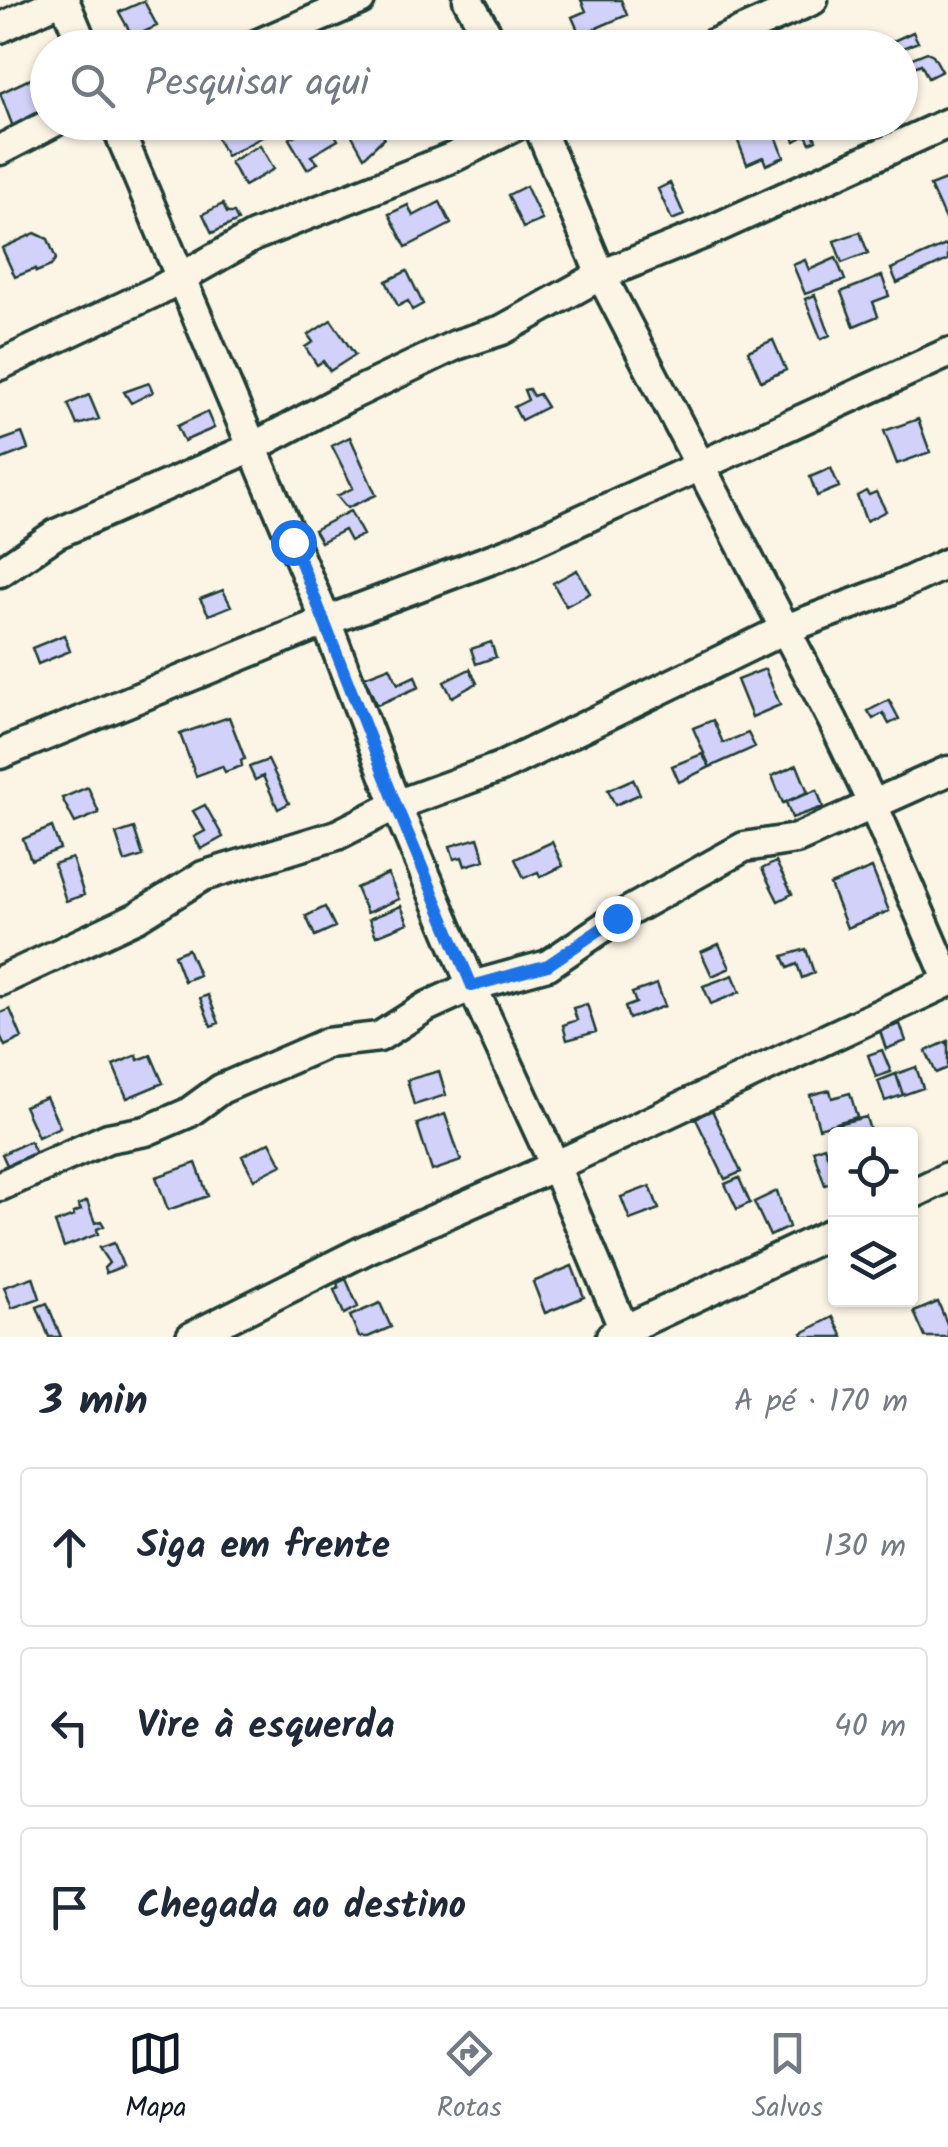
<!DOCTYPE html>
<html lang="pt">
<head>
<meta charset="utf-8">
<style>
	body { margin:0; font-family:Kalam,sans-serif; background:#f2f2f3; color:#1f2937 }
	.controls { position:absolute; right:30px; bottom:30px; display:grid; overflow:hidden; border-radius:10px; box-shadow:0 2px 8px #0004 }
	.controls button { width:90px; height:90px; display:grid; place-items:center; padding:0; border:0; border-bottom:2px solid #e0e1e3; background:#fff; color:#1f2937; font:50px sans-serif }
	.stop { position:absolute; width:30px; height:30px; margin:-22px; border:8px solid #1a73e8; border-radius:50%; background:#fff }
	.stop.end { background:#1a73e8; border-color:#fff; box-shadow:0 2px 10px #0008 }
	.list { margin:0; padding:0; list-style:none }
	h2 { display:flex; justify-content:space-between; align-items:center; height:130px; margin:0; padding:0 40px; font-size:42px }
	h2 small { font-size:32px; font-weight:400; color:#747a83 }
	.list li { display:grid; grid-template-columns:65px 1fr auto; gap:30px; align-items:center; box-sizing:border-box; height:160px; margin:0 20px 20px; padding:0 20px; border:2px solid #e0e1e3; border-radius:10px }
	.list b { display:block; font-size:38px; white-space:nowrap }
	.list em { font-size:32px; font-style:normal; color:#747a83 }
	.icon { flex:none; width:55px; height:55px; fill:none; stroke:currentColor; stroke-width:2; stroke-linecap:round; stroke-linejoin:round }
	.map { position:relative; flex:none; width:948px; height:1337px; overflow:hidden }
	.search { position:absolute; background:#fff; box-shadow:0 2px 8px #0004; left:30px; right:30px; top:30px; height:110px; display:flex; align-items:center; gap:25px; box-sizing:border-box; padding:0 35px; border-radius:55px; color:#747a83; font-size:38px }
	.sheet { height:670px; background:#fff }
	nav { display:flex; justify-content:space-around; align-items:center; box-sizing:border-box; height:140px; border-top:2px solid #e0e1e3; background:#fff; font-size:28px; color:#747a83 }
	nav a { display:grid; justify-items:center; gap:5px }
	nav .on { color:#111827 }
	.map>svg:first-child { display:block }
	.building { fill:#d2d1f9; stroke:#1f3d34; stroke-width:2.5 }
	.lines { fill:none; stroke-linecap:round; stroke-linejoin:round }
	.minor-casing { stroke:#1f3d34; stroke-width:35 }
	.minor { stroke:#fcf5e5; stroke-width:28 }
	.route { stroke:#1a73e8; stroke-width:12 }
</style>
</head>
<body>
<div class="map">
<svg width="948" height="1337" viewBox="0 0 948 1337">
	<rect width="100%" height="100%" fill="#fcf5e5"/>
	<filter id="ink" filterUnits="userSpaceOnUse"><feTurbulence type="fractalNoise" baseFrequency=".01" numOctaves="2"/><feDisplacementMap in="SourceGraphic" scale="20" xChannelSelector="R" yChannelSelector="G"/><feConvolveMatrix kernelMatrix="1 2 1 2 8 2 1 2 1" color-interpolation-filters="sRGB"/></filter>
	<g filter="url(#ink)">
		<path class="building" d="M581,0H621L627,15L580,35L572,17L586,11Z
			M144,1L157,26L133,37L119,12Z
			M913,32L918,42L900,49L891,48L889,43Z
			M927,52L933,55L942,71L928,78L921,64L910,69L907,60Z
			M45,72L48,111L13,127L0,93Z
			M228,122H265L270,133L226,156L213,130Z
			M317,122H328L338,140L311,156L318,163L307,169L289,139Z
			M362,122H386L388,126L382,131L384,138L364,157L349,130Z
			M757,122H771L784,157L766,165L763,157L747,164L734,131Z
			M786,122H808L816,140L810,143L806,135L795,141Z
			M260,145L274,169L244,186L230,162Z
			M945,180L948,185V226L930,186Z
			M670,183L684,215L672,220L658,189Z
			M526,186L542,220L523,228L508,195Z
			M440,202L451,224L406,247L389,214L408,205L413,216Z
			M223,204L227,213H234L238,221L212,233L203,214Z
			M860,232L868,253L842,263L834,241Z
			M35,233L48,239L56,259L51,266L36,272L35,269L15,277L2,248Z
			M948,244V260L897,283L891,269Z
			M836,258L845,280L805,294L793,265L805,260L809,270Z
			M407,271L423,304L412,310L408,301L398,306L386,281Z
			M882,276L889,296L873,302L878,316L854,326L841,292Z
			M815,295L830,335L821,339L805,299Z
			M331,320L355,355L330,371L323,361L317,365L305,347L313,342L308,335Z
			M773,340L786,370L761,381L748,351Z
			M149,383L153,392L131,403L124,392Z
			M529,389L533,396L539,394L547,407L521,420L514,407L528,400L524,390Z
			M89,395L99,419L77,425L68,404Z
			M207,412L214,428L184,441L177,426Z
			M918,419L930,452L897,464L884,431Z
			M22,433L28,449L0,460V441Z
			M350,437L376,495L347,508L337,496L353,488L332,446Z
			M831,468L839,487L817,496L810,477Z
			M866,491L869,495L876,492L886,511L866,521L857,496Z
			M350,511L363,535L350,541L344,530L321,542L314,530Z
			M577,570L590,593L566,606L553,583Z
			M223,590L231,606L209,615L200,599Z
			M64,635L70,651L38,664L32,648Z
			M491,642L496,657L476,664L471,649Z
			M390,667L398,684L415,676L419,687L377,705L364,677Z
			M470,669L477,683L452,697L444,682Z
			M765,669L780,705L752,717L737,680Z
			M889,700L899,719L889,724L883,713L873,719L868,711Z
			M229,717L245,759L241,760L242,766L225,772L222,766L196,776L180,734Z
			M713,720L723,743L748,733L755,747L710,767L693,728Z
			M702,754L710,767L679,782L672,766Z
			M268,760L289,803L278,809L263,776L255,780L249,767Z
			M797,765L808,792L783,803L772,776Z
			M633,779L640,794L615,805L608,790Z
			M88,787L99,813L75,823L62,798Z
			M817,790L823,807L792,818L786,802Z
			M205,805L223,837L201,849L194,837L205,831L193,811Z
			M52,827L60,849L31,860L23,839Z
			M134,828L143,856L125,862L116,834Z
			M478,838L485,860L465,866L462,857L454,859L450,846Z
			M552,842L563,866L540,877L538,872L524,878L515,859Z
			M72,858L84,895L66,901L54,864Z
			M776,862L792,894L778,901L762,869Z
			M872,868L889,911L847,928L830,885Z
			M388,874L399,899L367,913L356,888Z
			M401,906L408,923L376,936L369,919Z
			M325,907L335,927L315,936L306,916Z
			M719,944L730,968L712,976L701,952Z
			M188,949L199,975L184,981L174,955Z
			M806,949L814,973L802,978L797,964L788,968L783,956Z
			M733,975L740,992L711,1004L703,986Z
			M657,984L665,1006L629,1019L625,1007L636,1003L632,993Z
			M208,995L219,1023L211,1026L200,998Z
			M587,1004L596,1032L567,1040L563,1025L577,1020L573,1008Z
			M10,1009L22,1038L5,1046L0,1035V1013Z
			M900,1024L906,1041L886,1049L880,1031Z
			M948,1041V1068L936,1073L926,1051Z
			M882,1050L891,1072L876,1077L868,1055Z
			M137,1055L138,1060L151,1055L163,1083L127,1098L113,1065Z
			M916,1067L923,1088L903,1095L896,1074Z
			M439,1071L446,1095L414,1105L407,1080Z
			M896,1074L903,1095L885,1101L878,1081Z
			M830,1090L832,1098L850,1093L857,1117L819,1128L810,1095Z
			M46,1097L60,1127L38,1137L24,1106Z
			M712,1110L741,1172L725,1179L695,1117Z
			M445,1114L461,1161L432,1171L417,1124Z
			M866,1117L871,1134H836V1140L832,1125Z
			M30,1141L36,1154L8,1167L2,1154Z
			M270,1142L282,1165L254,1179L242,1156Z
			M824,1146L836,1178V1181L825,1185L813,1150Z
			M196,1163L208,1196L168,1210L156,1177Z
			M739,1178L750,1203L737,1209L725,1184Z
			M650,1186L659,1209L630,1220L621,1197Z
			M777,1191L789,1227L770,1236L754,1202Z
			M87,1201L95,1223L101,1221L104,1226L97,1229L98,1234L64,1247L55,1223L74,1216L73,1213L81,1210L78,1205Z
			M114,1243L123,1266L106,1273L104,1268L109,1263L99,1248Z
			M572,1266L584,1297L545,1313L533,1282Z
			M33,1277L40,1298L12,1308L4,1287Z
			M346,1279L358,1307L344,1314L334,1290L339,1288L337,1283Z
			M938,1302L948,1326V1337H925L914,1312Z
			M47,1303L61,1337H49L37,1307Z
			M380,1303L391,1327L368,1337H359L350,1316Z
			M833,1317L843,1337H804L802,1333Z"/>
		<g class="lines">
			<g class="minor-casing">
				<path id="minor" d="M64,0L84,48
					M468,0L495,48
					M0,28L60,0
					M249,48L360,0
					M704,48L813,0
					M115,122L326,621L396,805L472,986L555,1166L627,1337
					M537,122L601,275L833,721L874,807L948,979
					M0,150L54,122
					M0,365L159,290L254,236L456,156L523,122
					M0,572L56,534L253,447L347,397L456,345L502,330L601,275L703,234L948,123
					M0,754L326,621L513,551L948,353
					M0,981L137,917L203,876L337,835L396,805L501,767L783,630L890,590L948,563
					M0,1186L108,1138L146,1131L188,1113L221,1089L327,1043L379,1037L426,1007L472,986L548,965L617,918L744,847L796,839L948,771
					M910,1195L948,1177
					M611,1336L836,1231
					M191,1337L367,1249L555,1166L948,982"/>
			</g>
			<use href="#minor" class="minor"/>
		</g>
	</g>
	<g class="lines" filter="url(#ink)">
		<path class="route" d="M293,542L396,805L472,986L548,965L617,918"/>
	</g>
</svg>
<div class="controls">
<button><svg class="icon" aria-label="locate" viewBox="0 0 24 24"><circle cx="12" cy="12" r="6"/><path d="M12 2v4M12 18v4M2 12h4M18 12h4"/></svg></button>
<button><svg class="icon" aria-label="layers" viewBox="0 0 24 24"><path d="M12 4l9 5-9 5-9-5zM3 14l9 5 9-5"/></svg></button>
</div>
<div class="stop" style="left:293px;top:542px"></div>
<div class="stop end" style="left:617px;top:918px"></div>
<div class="search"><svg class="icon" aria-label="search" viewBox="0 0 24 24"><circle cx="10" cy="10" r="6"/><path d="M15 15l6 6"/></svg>Pesquisar aqui</div>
</div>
<section class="sheet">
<h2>3 min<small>A pé · 170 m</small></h2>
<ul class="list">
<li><svg class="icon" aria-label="ahead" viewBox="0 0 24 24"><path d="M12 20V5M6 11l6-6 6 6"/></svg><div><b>Siga em frente</b></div><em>130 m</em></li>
<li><svg class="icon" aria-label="left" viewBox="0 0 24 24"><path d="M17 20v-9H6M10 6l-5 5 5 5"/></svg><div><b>Vire à esquerda</b></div><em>40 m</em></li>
<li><svg class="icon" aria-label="arrive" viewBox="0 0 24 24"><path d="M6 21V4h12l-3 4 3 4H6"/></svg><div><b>Chegada ao destino</b></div></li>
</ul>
</section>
<nav>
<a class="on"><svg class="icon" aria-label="map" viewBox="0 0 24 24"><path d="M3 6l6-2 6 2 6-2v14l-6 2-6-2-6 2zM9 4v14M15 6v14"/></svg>Mapa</a>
<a><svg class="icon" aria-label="directions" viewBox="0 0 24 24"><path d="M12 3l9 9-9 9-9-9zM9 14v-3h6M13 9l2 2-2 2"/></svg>Rotas</a>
<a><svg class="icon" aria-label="saved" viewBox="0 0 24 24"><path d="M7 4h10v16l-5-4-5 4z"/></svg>Salvos</a>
</nav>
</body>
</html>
